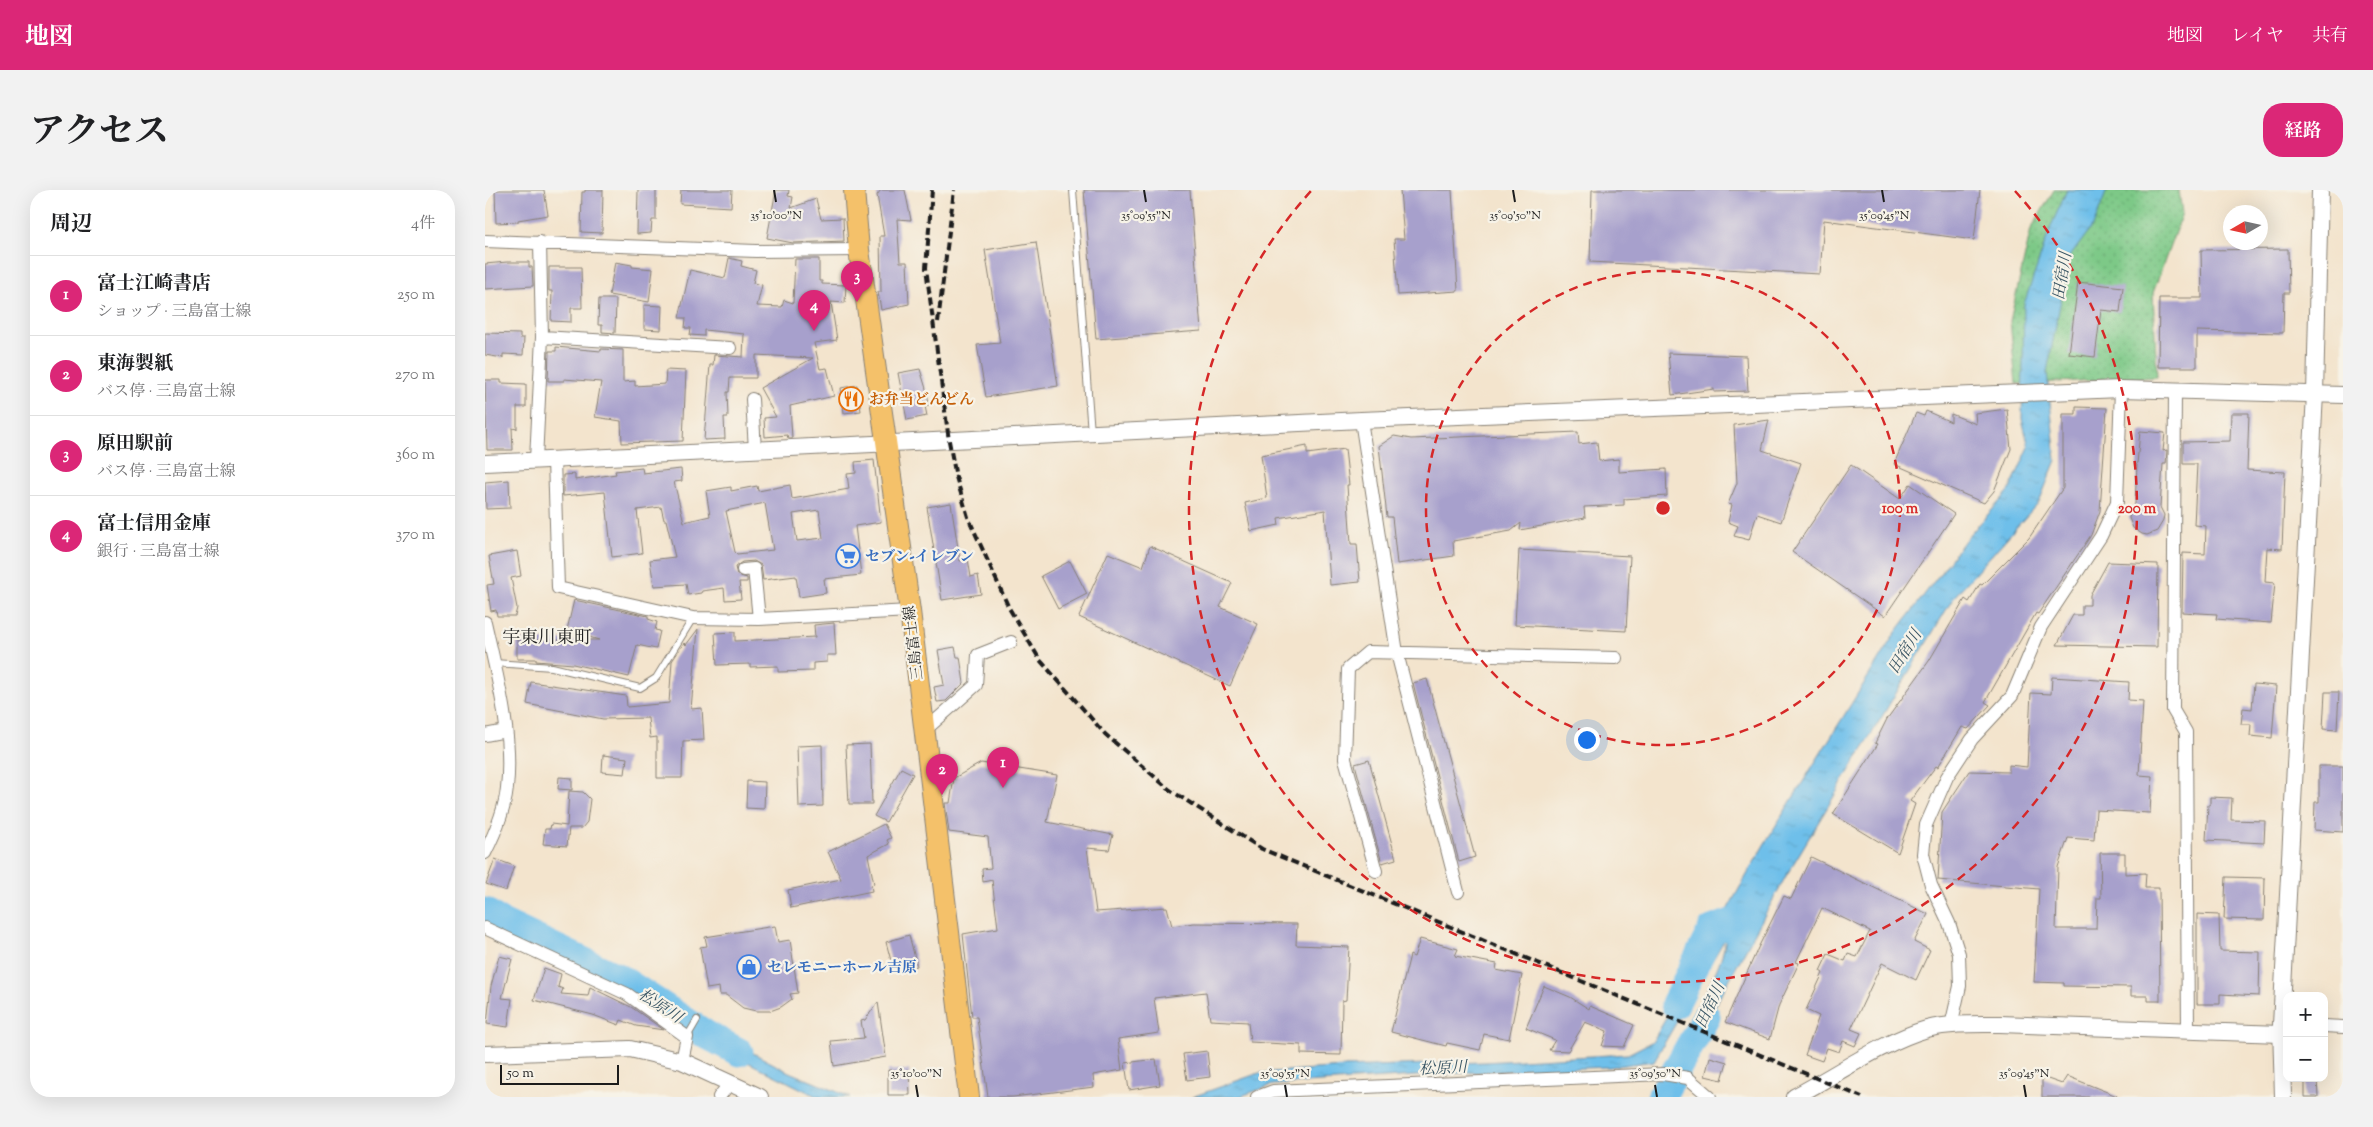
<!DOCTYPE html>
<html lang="ja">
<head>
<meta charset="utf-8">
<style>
	body { margin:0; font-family:"Sorts Mill Goudy","Noto Serif JP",serif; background:#f2f2f2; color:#202124 }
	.controls { position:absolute; right:15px; bottom:15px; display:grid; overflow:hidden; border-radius:10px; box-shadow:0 5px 20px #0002 }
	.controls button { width:45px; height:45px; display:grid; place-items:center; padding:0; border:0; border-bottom:1px solid #e0e0e0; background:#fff; color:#202124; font:25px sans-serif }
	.compass { position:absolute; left:1738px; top:15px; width:45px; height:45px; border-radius:50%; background:#fff; box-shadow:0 5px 20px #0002; rotate:261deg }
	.scale { position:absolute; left:15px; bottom:12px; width:119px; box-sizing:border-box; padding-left:5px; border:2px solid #1c1c1c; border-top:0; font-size:14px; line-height:18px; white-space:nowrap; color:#1c1c1c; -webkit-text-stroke:4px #f7f3e8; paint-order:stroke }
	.you { position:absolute; left:1101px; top:549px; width:18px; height:18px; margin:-12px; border:4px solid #fff; border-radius:50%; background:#1a73e8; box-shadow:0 0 0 8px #1a73e833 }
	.badge { display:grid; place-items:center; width:32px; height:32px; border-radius:50%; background:#db2777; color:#fff; font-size:16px; font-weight:700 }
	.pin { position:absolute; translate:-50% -41px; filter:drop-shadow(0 1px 2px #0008) }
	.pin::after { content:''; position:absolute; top:26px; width:18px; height:15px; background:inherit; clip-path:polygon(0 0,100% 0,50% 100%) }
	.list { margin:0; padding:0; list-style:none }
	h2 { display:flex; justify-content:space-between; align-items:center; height:65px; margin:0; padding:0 20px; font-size:21px }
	h2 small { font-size:16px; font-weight:400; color:#757577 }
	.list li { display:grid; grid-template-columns:32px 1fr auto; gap:15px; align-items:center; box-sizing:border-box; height:80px; padding:0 20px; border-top:1px solid #e0e0e0 }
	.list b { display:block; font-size:19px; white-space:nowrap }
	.list p { margin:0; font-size:16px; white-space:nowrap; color:#757577 }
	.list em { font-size:16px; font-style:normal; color:#757577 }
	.map { position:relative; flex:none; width:1858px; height:907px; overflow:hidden; border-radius:20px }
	header { display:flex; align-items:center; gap:30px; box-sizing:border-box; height:70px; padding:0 25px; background:#db2777; color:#fff }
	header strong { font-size:24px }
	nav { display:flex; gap:28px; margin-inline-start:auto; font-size:18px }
	.intro { display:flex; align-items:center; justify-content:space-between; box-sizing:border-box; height:120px; padding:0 30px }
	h1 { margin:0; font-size:35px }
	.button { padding:12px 22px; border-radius:20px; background:#db2777; color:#fff; font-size:18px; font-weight:700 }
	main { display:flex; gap:30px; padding:0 30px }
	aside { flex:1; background:#fff; border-radius:20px; box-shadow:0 5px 20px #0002 }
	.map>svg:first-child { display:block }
	.grass { fill:url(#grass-dots); stroke:#4c7252 }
	.water { fill:url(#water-ripples); stroke:#456e83 }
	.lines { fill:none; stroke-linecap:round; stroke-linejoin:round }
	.river { stroke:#6ebfea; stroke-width:29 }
	.building { fill:#a7a0cc; fill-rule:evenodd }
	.service-casing { stroke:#888074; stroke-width:8 }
	.minor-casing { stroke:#888074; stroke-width:14 }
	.tertiary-casing { stroke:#888074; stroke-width:18 }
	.primary-casing { stroke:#888074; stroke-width:22 }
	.service { stroke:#fff; stroke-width:6 }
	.minor { stroke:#fff; stroke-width:12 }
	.tertiary { stroke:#fff; stroke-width:16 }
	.primary { stroke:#f4c16a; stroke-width:20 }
	.rail { stroke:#1c1c1c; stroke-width:4; stroke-dasharray:8 4; stroke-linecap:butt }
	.ticks { fill:none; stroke:#1c1c1c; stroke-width:2 }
	.ring { fill:none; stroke:#d62828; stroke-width:2.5; stroke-dasharray:9 6 }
	.labels { text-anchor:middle; stroke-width:4.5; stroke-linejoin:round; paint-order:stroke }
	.food-label { font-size:15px; font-weight:bold; fill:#c56008; stroke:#f7f3e8; text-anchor:start }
	.shop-label { font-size:15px; font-weight:bold; fill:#366cbe; stroke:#f7f3e8; text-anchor:start }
	.street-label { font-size:15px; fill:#1c1c1c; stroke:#f7f3e8 }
	.water-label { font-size:16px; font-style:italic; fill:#395564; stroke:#f7f3e8 }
	.quarter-label { font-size:18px; fill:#1c1c1c; stroke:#f7f3e8 }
	.ticks-label { font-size:12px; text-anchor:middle; fill:#1c1c1c; stroke:#f7f3e8; stroke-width:4.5; stroke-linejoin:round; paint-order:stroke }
	.centre { fill:#d62828; stroke:#f7f3e8; stroke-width:2.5 }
	.ring-label { font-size:15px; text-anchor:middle; font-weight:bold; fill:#d62828; stroke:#f7f3e8; stroke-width:4.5; stroke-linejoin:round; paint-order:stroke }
</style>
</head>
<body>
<header>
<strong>地図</strong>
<nav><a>地図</a><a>レイヤ</a><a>共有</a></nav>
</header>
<div class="intro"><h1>アクセス</h1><a class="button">経路</a></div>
<main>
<aside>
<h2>周辺<small>4件</small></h2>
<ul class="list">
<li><span class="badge">1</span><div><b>富士江崎書店</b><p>ショップ · 三島富士線</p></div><em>250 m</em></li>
<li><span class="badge">2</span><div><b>東海製紙</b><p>バス停 · 三島富士線</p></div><em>270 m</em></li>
<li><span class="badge">3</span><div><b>原田駅前</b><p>バス停 · 三島富士線</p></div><em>360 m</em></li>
<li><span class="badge">4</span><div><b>富士信用金庫</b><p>銀行 · 三島富士線</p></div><em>370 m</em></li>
</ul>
</aside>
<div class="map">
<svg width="1858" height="907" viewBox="0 0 1858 907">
	<defs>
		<pattern id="grass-dots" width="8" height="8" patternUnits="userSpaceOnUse" patternTransform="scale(1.25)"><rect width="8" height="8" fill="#7dc987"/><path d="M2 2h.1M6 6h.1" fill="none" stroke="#6bac74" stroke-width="1.8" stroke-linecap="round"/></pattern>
		<pattern id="water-ripples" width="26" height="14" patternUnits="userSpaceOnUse" patternTransform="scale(1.25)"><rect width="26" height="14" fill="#6ebfea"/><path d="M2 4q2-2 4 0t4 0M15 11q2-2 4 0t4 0" fill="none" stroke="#5fa4c8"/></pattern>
	</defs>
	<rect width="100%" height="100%" fill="#f7f3e8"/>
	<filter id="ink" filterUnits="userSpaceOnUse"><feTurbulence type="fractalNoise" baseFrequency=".02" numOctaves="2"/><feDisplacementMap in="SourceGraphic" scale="10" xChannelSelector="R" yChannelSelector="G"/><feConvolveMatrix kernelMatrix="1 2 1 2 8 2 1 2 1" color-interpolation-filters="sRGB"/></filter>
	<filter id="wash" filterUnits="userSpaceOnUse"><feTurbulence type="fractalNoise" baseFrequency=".0096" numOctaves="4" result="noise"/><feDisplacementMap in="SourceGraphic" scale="20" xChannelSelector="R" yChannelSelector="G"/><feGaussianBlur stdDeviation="1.12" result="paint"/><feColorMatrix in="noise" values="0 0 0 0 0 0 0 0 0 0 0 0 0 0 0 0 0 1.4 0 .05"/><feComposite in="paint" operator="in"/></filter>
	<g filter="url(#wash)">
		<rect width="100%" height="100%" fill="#f3e4cd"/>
		<path class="grass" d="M1569,0H1694L1697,23L1668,103L1672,187L1531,194L1525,131L1546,39Z"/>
		<path class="water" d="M1582,0H1622L1609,34L1584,68L1562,182L1571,270L1554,312L1469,407L1301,686L1207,858L1179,875C1198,842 1237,784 1241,747L1169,871L1125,877L979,883L788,895L753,907H707L774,883L858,877L999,872L1143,864L1168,851L1280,653L1409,445L1481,349L1524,301L1544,257L1537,229L1539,114L1566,36Z
			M221,838L304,882L365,907H333L216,849Z"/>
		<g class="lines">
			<path class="river" d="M0,722L13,731L134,788L220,844L254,862
				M1190,814L1227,740L1260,728
				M1176,907L1221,827"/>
		</g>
		<g id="blocks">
			<path class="building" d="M10,0H59L63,25L33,30V32L11,33Z
				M100,0H118L117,43L96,42L97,2H100Z
				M153,0H171V30H167L166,43L152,44Z
				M196,0H247L246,17L195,14Z
				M291,0H304L303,6L308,7L306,18L331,9L336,29L358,28L359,51L308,53L282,48Z
				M396,0H420L426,30L412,29L415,72H422L424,114L396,120L393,102H396L395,46H399L392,5Z
				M599,0H705L716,141L611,149Z
				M915,0H967L973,101L913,105L909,49H919Z
				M1107,0H1495L1489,50L1339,30L1335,84L1105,72Z
				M551,52L573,196L501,207L492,155L515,153L500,60Z
				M1803,59L1804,103H1799L1798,143L1712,141V177H1673L1674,108H1717L1716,60Z
				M244,68L257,71L256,76L271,80L268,93L277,95L272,116L297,117L299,110L308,113L310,69H334V91H337V94L361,95L360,113L346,112L352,150L329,153L335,179L342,178L349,206L305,216L307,248H303L302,245L280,247L279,228L291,227L275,198L328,168L271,165V188H245L244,202H242L243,227H239L240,249L219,250L225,175H228L229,165L258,167L259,144L219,140V146L205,145L206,138H200L201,128H194L205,80L240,88Z
				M22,72H44V77H47L48,96L0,99V74Z
				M130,72L147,75V77L168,79L164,112L124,105Z
				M64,77H96L97,118H86V132L66,131L67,101H64Z
				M1593,92L1638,97L1635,122L1616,120L1610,167L1584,164Z
				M114,109H131L130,143L117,142V135H113Z
				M159,115L177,116L176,140L159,139Z
				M0,143L35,144V148H39L38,165L18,164V168L0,165Z
				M71,157L116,161V159L138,160V192L150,191V196L180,194L181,180L201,181L198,251L137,253L136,231L110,227L116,192L79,189V191H63L64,161H71Z
				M1183,163L1261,166L1263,201L1229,202V199L1187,205Z
				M435,179L442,202L444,215L440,216L442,226L422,230L413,183Z
				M0,190H16V193L41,194V217H32V239L27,238L28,260H2Z
				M372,195L376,221L359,223L356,198Z
				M1591,217L1622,218L1615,321L1606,345L1553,424L1551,423L1500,512L1505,515L1483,539L1477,537L1453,577L1451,576L1425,611L1430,614L1413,663L1348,624L1393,554L1390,553L1402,529L1444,471L1480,409L1484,412L1495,394L1497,395L1544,348L1578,298V224H1591Z
				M1522,219L1526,259L1509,301L1499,313L1409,274L1431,223L1439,226L1441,221L1466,232V224L1491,234L1490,223Z
				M1746,223H1764L1762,280L1800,282L1797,359L1782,358L1780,392L1790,393L1786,433L1731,429L1732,424L1697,422L1698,363L1720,364L1721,336L1709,335L1712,274H1698V252L1745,251Z
				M1284,230L1277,260L1316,273L1296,332L1272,324L1264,350L1249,346L1253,336L1243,332L1247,315L1243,314L1252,293L1249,235Z
				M1655,241L1680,243L1678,261L1682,260L1681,274H1678L1675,317L1679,325L1678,331L1672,341L1662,345L1657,344L1648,338L1644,328L1645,322L1650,314L1652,275H1651L1652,274Z
				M1093,242L1094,254L1112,252L1114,271L1134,269V282L1181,279L1182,306L1139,309V315L1099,317L1100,328L1035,340L1036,333L1026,341L968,351L969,366L912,374L907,327H902L894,256L909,246L926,249Z
				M822,256V264L860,259L864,295H862L866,354H872L875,392L845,395L840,320L793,328L794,335L766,341L760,313L782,308L776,265Z
				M389,270L396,332L370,336L376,385L339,389L341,403L314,407L311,386L278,390L276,375L269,371L257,372L250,377L252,385L262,388V392H254L256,409L240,410L239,398L217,401L216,403L203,405L201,394L169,396L165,370L190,367L181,330H179L176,317L152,320L157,363L127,367L120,302L78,306V285L90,284V290L131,284L130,281L157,278L158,283L196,279L197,291L189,292L199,332L225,326L221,301L246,297V301L272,296L273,301L305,295L307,309L364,299L362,284L371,283L370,272ZM280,313L288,360L252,364L250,362L241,321ZM334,320L338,348L312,351L308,324Z
				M1366,275L1415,309L1425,294L1469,324L1400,426L1307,362Z
				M24,290L25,318L1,319L0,292Z
				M466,313L475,371L483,369L486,387L493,385L496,404L457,410L442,317Z
				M665,356L747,393L735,417L773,434L745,496L594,427L623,363L658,377Z
				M1034,360L1145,366L1141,441L1030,435Z
				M32,361L36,386L26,388L32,418L30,426H12L11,420L6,421L2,395L9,394L4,366Z
				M585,371L602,404L573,419L556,386Z
				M1623,372L1673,374L1672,457L1572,455L1588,425H1597V415H1605V405Z
				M89,410L163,426V429L172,432L170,440L175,441L171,459L152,455L144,487L88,474L51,471V469H32V450H114L82,440Z
				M349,433L351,465H342V472L328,473V481L293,482V476L265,477V474L232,475L230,443L250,442V451L330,447L329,435Z
				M213,439L206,519L217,518L219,550L198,551L197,588H172V547L165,548L163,528L118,529L42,514L46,492L141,506L142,517L184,513L187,471L199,453L201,455Z
				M470,457L472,467H475L479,493L461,511L452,512L449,497L459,495L453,460Z
				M1567,487L1644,492L1643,510L1658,511L1654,585L1667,586L1665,623L1611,620L1609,650L1583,648L1573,677L1571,739H1611L1612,708H1616L1615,663H1640V684L1661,683L1660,698H1674L1675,811H1663V806H1646V797L1579,796V793L1549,792L1554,699L1453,690L1457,622L1484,581L1524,582V575L1542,577L1546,503L1566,504Z
				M942,489L990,667L974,672L928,493Z
				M1769,494L1791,496L1787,548L1765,546L1766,534H1756L1758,518L1767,519Z
				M1840,502H1854L1852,540L1838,539Z
				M385,554L387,614H364L361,555Z
				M337,555L338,616L314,617L312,556Z
				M118,565L142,568L140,584L117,582Z
				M884,570L911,669L897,673L870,574Z
				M496,573L572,585L562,632L628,645L624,660L602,658L611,722L682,717L687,736L709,733L812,734L811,755L864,757L861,810L857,811L856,865L816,864V855L765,852L763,832L725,830L721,802L669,808L674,843L633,849L637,880L608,885L609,897L528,907H503L492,827H487L478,744L513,738L507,690L498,692L497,679L506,678L503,647L464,642L460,613H465L469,588Z
				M1834,576H1858V642L1829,640L1830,612H1834Z
				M416,578L428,584L401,632L389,626Z
				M74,587L87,588V600L73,599Z
				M262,591L280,592L279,619L261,618Z
				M84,601L98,602L105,609L102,632L97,638H84L82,656L58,654L60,639H65L66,634L82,636Z
				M1725,607L1747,608L1746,630L1780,631L1779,653L1721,650L1723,615H1725Z
				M399,634L406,648L402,650L404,654L383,665L389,694L386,695L387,701L306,718L303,700L356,689L343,662Z
				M1326,667L1443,724L1429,752L1445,760L1431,790L1397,773L1366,839L1376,843L1370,856L1358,851L1354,862L1342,858L1337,871L1320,865L1334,826L1321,820L1338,783L1335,781L1343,764L1360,771L1363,764L1372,767L1385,741L1337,718L1311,772L1314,773L1294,815L1285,849L1240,832L1273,758L1299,706L1306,709Z
				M10,669L29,676L21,701L1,694Z
				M1741,687L1780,688L1779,730L1739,729Z
				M1712,724L1734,725L1735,761L1775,762L1774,806L1735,804V814H1712Z
				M290,736L293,752L305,750L313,803L305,804L307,809L296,817L285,821H271L258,818L241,805H235L234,797L222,799L215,757L222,756L220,747Z
				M424,745L432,776L409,782L401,752Z
				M935,749L973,759L970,766L1012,774L1011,780L1037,785L1024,849L999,844L995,860L962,853L961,856L906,842L925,765L929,767Z
				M14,766L27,769L17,808L27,809L23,837L2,834L6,796Z
				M59,778L76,784L73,797L78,799L76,804L103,806L105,797L146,817L179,840L151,836L136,830L134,835L108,825L49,810Z
				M1059,796L1085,807L1104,819L1105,816L1149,835L1139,857L1117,856L1122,841L1100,832L1083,861L1064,860L1070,850L1041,838Z
				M393,812L401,867L349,876L346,851L379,848L376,831L380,830Z
				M722,861L725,887L702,890L698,864Z
				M1225,867L1242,872L1237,890L1220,886Z
				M671,869L675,895L644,900L640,873Z
				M403,880H424L425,905H403Z
				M1582,886L1632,906V907H1557V887L1577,894Z
				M1820,888H1832L1833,907H1820Z"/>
		</g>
	</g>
	<g filter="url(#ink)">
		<use href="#blocks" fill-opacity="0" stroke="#888074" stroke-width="1"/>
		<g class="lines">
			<g class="service-casing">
				<path id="service" d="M588,0L606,243
					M9,473L67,477L155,498L171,488L208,428
					M202,847L212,830"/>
			</g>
			<g class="minor-casing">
				<path id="minor" d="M0,51L271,61L374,60
					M57,147L245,158
					M1690,200L1688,520L1701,542L1703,842
					M267,209L270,260
					M876,230L912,463L973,702
					M69,269L73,398L208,428L274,429L425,421
					M51,270L57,147L55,52
					M258,380L269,379L274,429
					M0,432C12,486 28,543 22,598C20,620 10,643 0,663
					M439,541L491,495L493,465L526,452
					M0,545L21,541
					M891,681L860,569L863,479L883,462L1131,468
					M0,738L142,804L202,847L197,871
					M1466,836L1475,796L1474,764L1464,733L1446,695L1438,664L1441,635L1462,587L1487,549L1527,506L1556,437L1616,346L1632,312L1636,199
					M1839,836L1858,837
					M234,907L245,893
					M772,907L788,901L1178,884L1203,888L1225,907"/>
			</g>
			<g class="tertiary-casing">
				<path id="tertiary" d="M0,273L876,230L1636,199L1858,205
					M0,864L145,859L197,871L275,907
					M1309,907C1351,885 1397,852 1442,839C1465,833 1491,834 1515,834L1796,844
					M1798,907L1796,835L1830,204L1835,0"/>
			</g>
			<g class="primary-casing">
				<path id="primary" d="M369,0L374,60L425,421L484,907"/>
			</g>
			<use href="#service" class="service"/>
			<use href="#minor" class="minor"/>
			<use href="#tertiary" class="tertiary"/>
			<use href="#primary" class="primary"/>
			<path class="rail" d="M447,0L441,78L464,251L471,287L483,327L524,418L555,470L620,544L685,600L777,659L1377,907
				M453,132L469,0"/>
		</g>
	</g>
	<path class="ticks" d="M289,0L291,12M659,0L661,12M1028,0L1030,12M1397,0L1399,12M431,895L433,907M800,895L802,907M1170,895L1172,907M1539,895L1541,907"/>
	<g class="ring">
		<circle cx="1178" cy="318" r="237"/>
		<path d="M1530 1A474 474 0 1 1 826 1"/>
	</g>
	<defs>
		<g id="restaurant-ring" transform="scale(1.25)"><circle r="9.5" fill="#f7f3e8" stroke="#e8710a" stroke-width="1.5"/><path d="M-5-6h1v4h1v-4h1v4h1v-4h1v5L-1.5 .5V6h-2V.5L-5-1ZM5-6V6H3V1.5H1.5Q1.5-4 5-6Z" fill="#e8710a"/></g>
		<g id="supermarket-ring" transform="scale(1.25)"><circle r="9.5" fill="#f7f3e8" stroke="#3f7fe0" stroke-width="1.5"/><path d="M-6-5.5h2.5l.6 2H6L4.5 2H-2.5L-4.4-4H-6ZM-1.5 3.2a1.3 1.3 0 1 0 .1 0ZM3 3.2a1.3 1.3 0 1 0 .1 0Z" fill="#3f7fe0"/></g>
		<g id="shop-ring" transform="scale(1.25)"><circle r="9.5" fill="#f7f3e8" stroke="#3f7fe0" stroke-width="1.5"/><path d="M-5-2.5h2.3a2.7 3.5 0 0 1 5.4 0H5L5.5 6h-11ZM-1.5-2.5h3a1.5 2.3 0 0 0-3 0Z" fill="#3f7fe0"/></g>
	</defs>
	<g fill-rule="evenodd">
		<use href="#restaurant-ring" x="366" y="209"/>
		<use href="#supermarket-ring" x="363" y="366"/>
		<use href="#shop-ring" x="264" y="777"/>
	</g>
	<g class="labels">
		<g class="food-label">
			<text x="384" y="214">お弁当どんどん</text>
		</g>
		<g class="shop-label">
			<text x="380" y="371">セブン-イレブン</text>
			<text x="282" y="782">セレモニーホール吉原</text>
		</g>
		<g class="street-label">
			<text transform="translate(428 453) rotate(-97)" y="5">三島富士線</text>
		</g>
		<g class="water-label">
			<text transform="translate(1576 86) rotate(-81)" y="6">田宿川</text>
			<text transform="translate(1419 461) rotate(-58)" y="6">田宿川</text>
			<text transform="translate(176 815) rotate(33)" y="6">松原川</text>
			<text transform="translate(1224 815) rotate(-65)" y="6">田宿川</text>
			<text transform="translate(958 877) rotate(-3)" y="6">松原川</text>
		</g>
		<g class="quarter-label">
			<text x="62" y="453">宇東川東町</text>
		</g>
	</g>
	<g class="ticks-label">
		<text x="291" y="29">35°10'00"N</text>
		<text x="661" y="29">35°09'55"N</text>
		<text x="1030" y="29">35°09'50"N</text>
		<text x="1399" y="29">35°09'45"N</text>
		<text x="431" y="887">35°10'00"N</text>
		<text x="800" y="887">35°09'55"N</text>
		<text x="1170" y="887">35°09'50"N</text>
		<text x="1539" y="887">35°09'45"N</text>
	</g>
	<circle cx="1178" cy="318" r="8" class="centre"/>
	<g class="ring-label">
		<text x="1415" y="323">100 m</text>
		<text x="1652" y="323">200 m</text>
	</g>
</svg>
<div class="controls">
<button>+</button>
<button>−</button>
</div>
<svg class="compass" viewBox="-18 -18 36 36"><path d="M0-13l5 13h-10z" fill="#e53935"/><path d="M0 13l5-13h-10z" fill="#757577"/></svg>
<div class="scale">50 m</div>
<div class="you"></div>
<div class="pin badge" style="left:518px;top:598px">1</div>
<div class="pin badge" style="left:457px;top:605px">2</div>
<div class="pin badge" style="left:372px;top:112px">3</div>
<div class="pin badge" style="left:329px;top:141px">4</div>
</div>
</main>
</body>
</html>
